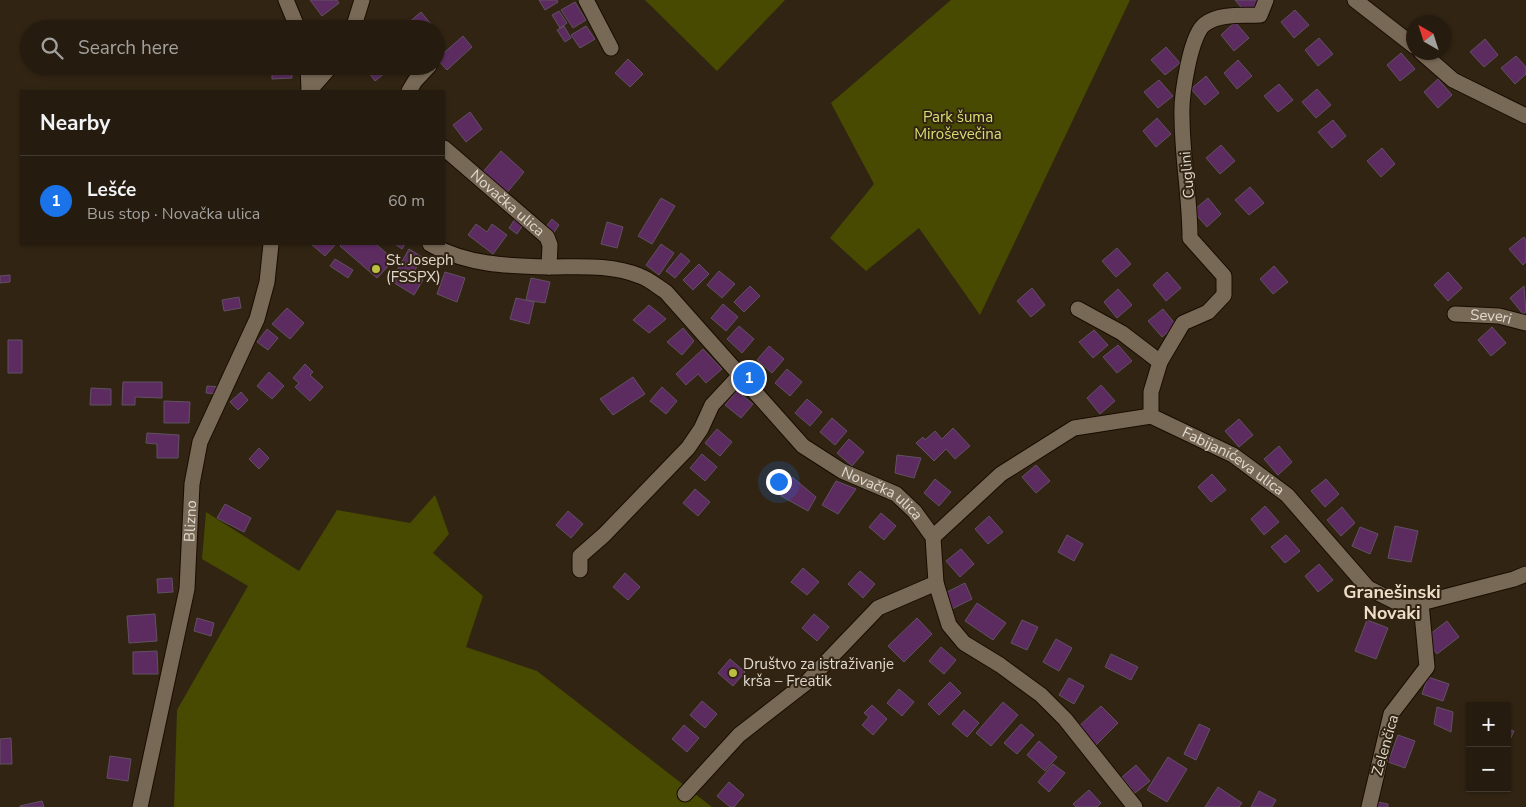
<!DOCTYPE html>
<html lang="en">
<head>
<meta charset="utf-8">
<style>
	body { margin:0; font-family:"Nunito Sans",sans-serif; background:#31281c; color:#f1f3f6 }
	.controls { position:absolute; right:15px; bottom:15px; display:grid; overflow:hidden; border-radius:0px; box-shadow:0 1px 4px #0004 }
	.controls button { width:45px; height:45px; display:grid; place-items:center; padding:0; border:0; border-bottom:1px solid #42392e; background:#251b0e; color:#f1f3f6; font:25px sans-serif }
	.compass { position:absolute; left:1406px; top:15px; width:45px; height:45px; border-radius:50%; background:#251b0e; box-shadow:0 1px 4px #0004; rotate:321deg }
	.you { position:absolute; left:778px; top:481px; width:18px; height:18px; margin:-12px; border:4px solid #fff; border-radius:50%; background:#1a73e8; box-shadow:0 0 0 8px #1a73e833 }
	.badge { display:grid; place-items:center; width:32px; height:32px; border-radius:50%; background:#1a73e8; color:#fff; font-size:16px; font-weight:700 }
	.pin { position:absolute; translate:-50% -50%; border:2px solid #fff; box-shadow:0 1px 5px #0006 }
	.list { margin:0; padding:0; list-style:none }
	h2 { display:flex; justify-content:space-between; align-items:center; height:65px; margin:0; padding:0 20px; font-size:21px }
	h2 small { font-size:16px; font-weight:400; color:#a3a19e }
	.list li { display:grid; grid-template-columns:32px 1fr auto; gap:15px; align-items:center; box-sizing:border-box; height:90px; padding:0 20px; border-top:1px solid #42392e }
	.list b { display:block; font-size:19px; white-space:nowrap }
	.list p { margin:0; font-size:16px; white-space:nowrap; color:#a3a19e }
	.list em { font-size:16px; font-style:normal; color:#a3a19e }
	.icon { flex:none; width:28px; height:28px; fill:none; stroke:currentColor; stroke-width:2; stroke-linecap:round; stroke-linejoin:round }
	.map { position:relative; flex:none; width:1526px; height:807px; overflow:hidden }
	.search { position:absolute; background:#251b0e; box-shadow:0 1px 4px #0004; left:20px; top:20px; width:425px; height:55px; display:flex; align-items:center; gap:12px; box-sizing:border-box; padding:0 18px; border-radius:28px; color:#a3a19e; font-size:19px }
	.panel { position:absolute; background:#251b0e; box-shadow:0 1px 4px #0004; left:20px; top:90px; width:425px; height:155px; border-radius:0px }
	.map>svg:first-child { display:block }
	.green { fill:#474a00 }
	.building { fill:#5c2c60; stroke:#615162 }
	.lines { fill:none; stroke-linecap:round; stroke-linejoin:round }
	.minor-casing { stroke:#190d01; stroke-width:17 }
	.minor { stroke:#786956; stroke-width:15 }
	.poi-dot { fill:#bdbf43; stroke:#312413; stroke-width:2 }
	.labels { text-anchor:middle; stroke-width:4; stroke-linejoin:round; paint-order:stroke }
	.park-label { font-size:15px; fill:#d8df74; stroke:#312413 }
	.street-label { font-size:15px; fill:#e1d9ce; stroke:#312413 }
	.poi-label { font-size:15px; fill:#e1d9ce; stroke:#312413; text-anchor:start }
	.quarter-label { font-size:18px; font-weight:bold; fill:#eeddc7; stroke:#312413 }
</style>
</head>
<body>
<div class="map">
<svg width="1526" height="807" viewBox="0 0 1526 807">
	<rect width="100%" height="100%" fill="#312413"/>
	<path class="green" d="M645,0H785L717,71Z
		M951,0H1130L980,315L919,228L866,271L830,238L874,184L831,103Z
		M435,495L449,534L433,553L483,596L466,647L537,671L712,807H174L177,710L248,586L202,559L206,512L299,571L337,510L410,523Z"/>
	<path class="building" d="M310,0H337L339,3L322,16Z
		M539,0H557L558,2L545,10Z
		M1235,0H1260L1261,1L1246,13Z
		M575,2L586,20L573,28L561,10Z
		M1295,10L1309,25L1294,38L1281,22Z
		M559,11L567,23L560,28L552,15Z
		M421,12L435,29H401Z
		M1235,22L1249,38L1234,51L1221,35Z
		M564,26L571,38L565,42L557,30Z
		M586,26L595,39L580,48L571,35Z
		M463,36L472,47L447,70L437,59Z
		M1319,38L1333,54L1318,66L1305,50Z
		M1485,39L1498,55L1484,67L1470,52Z
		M1166,47L1180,63L1165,75L1151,60Z
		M1401,53L1415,69L1400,81L1387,65Z
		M1516,56L1526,67V74L1515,84L1501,68Z
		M628,59L643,74L630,87L615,73Z
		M1238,60L1252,76L1237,89L1224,73Z
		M272,66H291L292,78L272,79Z
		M364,66H394L375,81Z
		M1206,76L1219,93L1205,105L1191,89Z
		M1438,79L1452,95L1438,108L1424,92Z
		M1159,80L1173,96L1158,108L1144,92Z
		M1279,84L1293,100L1278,112L1264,96Z
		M1317,89L1331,105L1316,118L1302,102Z
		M470,112L482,129L466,142L453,125Z
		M1157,118L1171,134L1156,147L1143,131Z
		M1333,120L1346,136L1332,148L1318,132Z
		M1221,145L1235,161L1220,174L1206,158Z
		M1382,148L1395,164L1381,177L1367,161Z
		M501,151L524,172L506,194L482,173Z
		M1250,187L1264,203L1249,215L1235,200Z
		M661,198L675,206L652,244L638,236Z
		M1208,198L1221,214L1207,227L1193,211Z
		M517,216L525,222L517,234L509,228Z
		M552,219L559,225L553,234L545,228Z
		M607,222L623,227L617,248L601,244Z
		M476,224L487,232L492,224L507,235L493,254L468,235Z
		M1524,237L1526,240V262L1523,265L1509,249Z
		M311,244H336L325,256Z
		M342,244H378L377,245L394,260L377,278L340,246Z
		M395,244H405L402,249Z
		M661,244L674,253L659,275L646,265Z
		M1117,248L1131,264L1116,277L1102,261Z
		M409,249L422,257L413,274L423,280L414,295L391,281Z
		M681,253L690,261L675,278L666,271Z
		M335,259L353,270L348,278L330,266Z
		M699,264L709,274L693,290L683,280Z
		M1274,266L1288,282L1273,294L1260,279Z
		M719,271L735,284L722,298L707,285Z
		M445,272L465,278L457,302L437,294Z
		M1167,272L1181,288L1166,301L1153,285Z
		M1448,272L1462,288L1448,301L1434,285Z
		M10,275V282L0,283V276Z
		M531,278L550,282L545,303L526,300Z
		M750,286L760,296L744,312L734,302Z
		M1524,286L1526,312L1523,314L1510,298Z
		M1032,288L1045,305L1031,317L1017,301Z
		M1118,289L1132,305L1117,318L1104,302Z
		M239,297L241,308L224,311L222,300Z
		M516,298L534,302L529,324L510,319Z
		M723,304L738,317L726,331L711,318Z
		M649,305L666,319L649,333L633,320Z
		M287,308L304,323L290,339L272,324Z
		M1163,309L1176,325L1162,337L1148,321Z
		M739,326L754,339L742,353L727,339Z
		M1492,327L1506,343L1491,356L1478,340Z
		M683,328L694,341L682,355L667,342Z
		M267,329L278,338L268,350L257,342Z
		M1094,330L1108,345L1093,358L1079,342Z
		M8,340H22V373H8Z
		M1118,345L1132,361L1117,373L1103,357Z
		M769,346L784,359L772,373L757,360Z
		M703,349L722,369L706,383L698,374L686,385L676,374Z
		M305,364L313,372L310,375L323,387L310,401L295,387L299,383L293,378Z
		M787,369L802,382L790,396L775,383Z
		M269,372L284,386L272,399L257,386Z
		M633,377L645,394L613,415L600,399Z
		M123,382H162V398L135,397V405H122Z
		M1101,385L1115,401L1100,414L1087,398Z
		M207,386L221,387L220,394L206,393Z
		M662,387L677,401L666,414L650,401Z
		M91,388L111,389V405H90Z
		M737,391L753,404L741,418L725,405Z
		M241,392L248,400L238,410L230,402Z
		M807,399L822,412L810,426L795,413Z
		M164,401L190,402L189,423H164Z
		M832,418L847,431L835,445L820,432Z
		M1239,419L1253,435L1239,447L1225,431Z
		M953,428L970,446L955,459L946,449L934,461L916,443L923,437L925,440L935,431L942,439Z
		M717,429L732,442L720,456L705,443Z
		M147,433L179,435L178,458H157V444L146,443Z
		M849,439L864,452L852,466L837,453Z
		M1279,446L1292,462L1278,475L1264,459Z
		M259,448L269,458L259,469L249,459Z
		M702,454L717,467L705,481L690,468Z
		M897,455L921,458L914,478L895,473Z
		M1036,465L1050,481L1036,493L1022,477Z
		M1212,474L1226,490L1211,502L1198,487Z
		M792,477L816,497L808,511L781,496Z
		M935,479L951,492L939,506L924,493Z
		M1326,479L1339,494L1325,507L1311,491Z
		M836,481L856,489L838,514L822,505Z
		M695,489L710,502L698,516L683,503Z
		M225,504L251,518L244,532L217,518Z
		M1265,506L1279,522L1264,535L1251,519Z
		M1342,507L1355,523L1341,536L1327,520Z
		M568,511L583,524L571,538L556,525Z
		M881,513L896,526L884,540L869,527Z
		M989,516L1003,532L988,544L975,529Z
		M1395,526L1418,531L1411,562L1388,558Z
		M1360,527L1378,534L1370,554L1352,546Z
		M1067,535L1083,544L1074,561L1058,552Z
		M1286,535L1300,551L1285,563L1271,547Z
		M961,549L974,564L960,577L946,561Z
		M1319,564L1333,580L1318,592L1305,576Z
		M803,568L819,582L807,595L791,582Z
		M860,571L875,584L863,598L848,584Z
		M625,573L640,587L628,600L613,587Z
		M172,578L173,592L158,593L157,579Z
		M965,583L972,599L952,609L945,593Z
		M977,603L1006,623L993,640L965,621Z
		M155,614L157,641L129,643L127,616Z
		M814,614L829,627L817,641L802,628Z
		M197,618L214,623L211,636L194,631Z
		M917,618L932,634L904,662L888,646Z
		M1022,620L1038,627L1027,650L1011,643Z
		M1367,620L1388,628L1376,659L1355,651Z
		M1447,621L1459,637L1437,654L1425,638Z
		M1056,639L1072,648L1059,671L1043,662Z
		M941,647L956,660L944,674L929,661Z
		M157,651L158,674H133V652Z
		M1111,654L1138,667L1131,680L1105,667Z
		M730,659L745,672L733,686L718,673Z
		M1428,677L1449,684L1443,701L1422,694Z
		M1069,678L1084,686L1074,704L1059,695Z
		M950,682L961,693L939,715L928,704Z
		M899,689L914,702L902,716L887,703Z
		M702,701L717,714L705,728L690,715Z
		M1003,702L1018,715L991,746L976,733Z
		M872,705L887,719L873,735L862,725L869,717L864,713Z
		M1101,706L1118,723L1095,746L1077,728Z
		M1437,707L1453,712L1451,732L1434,724Z
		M964,710L979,723L967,737L952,724Z
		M1021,724L1034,735L1017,754L1004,743Z
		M1199,724L1210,729L1196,760L1184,754Z
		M684,725L699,738L687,752L672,739Z
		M1507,729L1514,731L1507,746Z
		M1398,735L1415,741L1405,768L1388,762Z
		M11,738L12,764H0V739Z
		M1039,741L1057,757L1045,771L1027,755Z
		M110,756L131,759L128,781L107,778Z
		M1168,757L1187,769L1167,802L1147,790Z
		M1053,764L1065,773L1049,792L1038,782Z
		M1136,765L1150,781L1135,793L1122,777Z
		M729,782L744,795L734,807H730L717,796Z
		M1218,787L1242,803L1239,807H1205Z
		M1089,790L1101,803L1097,807H1076L1073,804Z
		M1259,791L1276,800L1272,807H1251Z
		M42,801L44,807H20V806Z
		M1377,802L1388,804V807H1376Z"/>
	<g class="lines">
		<g class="minor-casing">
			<g id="minor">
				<path d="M286,0L298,29"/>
				<path d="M586,0L611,48"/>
				<path d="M1355,0L1414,46"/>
				<path d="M353,29L362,0"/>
				<path d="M1421,52L1453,80L1526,116"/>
				<path d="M308,66L309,91"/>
				<path d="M309,91L331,66"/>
				<path d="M409,91L415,81L429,66"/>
				<path id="s1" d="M444,148L547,237L550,245L549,267"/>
				<path id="s2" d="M430,244C467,265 507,266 549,267C580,267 610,264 640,276C649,279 658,287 666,292L803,446L842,471L896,494L915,512L933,537L936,583L949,625L964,643L1000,665L1041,695L1065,719L1135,807"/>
				<path d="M1078,309L1122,333L1160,362"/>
				<path id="s3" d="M1455,314L1499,316L1526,323"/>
				<path d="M1151,416V392L1160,362L1183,323L1208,312L1224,295V276L1190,238C1190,197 1182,157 1182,116C1181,98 1190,34 1205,24C1220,13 1242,16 1260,15L1266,0"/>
				<path id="s4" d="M933,537L1001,474L1074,428L1151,416L1233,455L1287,495L1368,588L1400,604L1421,603L1514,579L1526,574"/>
				<path d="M580,570V556L604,535L688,448L701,429L712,405L740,375"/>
				<path d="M685,794L739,735L807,682L878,608L936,583"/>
				<path id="s5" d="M140,807L187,589L192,484L200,442L257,319L267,282L271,244"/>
				<path d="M1369,807L1391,714L1427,667L1421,603"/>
			</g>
		</g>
		<use href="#minor" class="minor"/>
	</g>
	<g class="poi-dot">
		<circle cx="376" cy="269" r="5"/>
		<circle cx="733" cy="673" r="5"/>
	</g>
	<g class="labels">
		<g class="park-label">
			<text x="958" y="122">Park šuma<tspan x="958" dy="17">Miroševečina</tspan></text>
		</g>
		<g class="street-label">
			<text transform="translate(1187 175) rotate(-95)" y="5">Cuglini</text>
			<text dy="5" stroke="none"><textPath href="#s1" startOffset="84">Novačka ulica</textPath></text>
			<text dy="5" stroke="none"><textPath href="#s3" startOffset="36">Severi</textPath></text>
			<text dy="5" stroke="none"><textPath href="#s4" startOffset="351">Fabijanićeva ulica</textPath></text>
			<text dy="5" stroke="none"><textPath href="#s2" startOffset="544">Novačka ulica</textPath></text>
			<text dy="5" stroke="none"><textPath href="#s5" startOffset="291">Blizno</textPath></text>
			<text transform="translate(1385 745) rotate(-74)" y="5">Zelenčica</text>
		</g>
		<g class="poi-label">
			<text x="386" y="265">St. Joseph<tspan x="386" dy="17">(FSSPX)</tspan></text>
			<text x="743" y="669">Društvo za istraživanje<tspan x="743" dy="17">krša – Freatik</tspan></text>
		</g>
		<g class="quarter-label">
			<text x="1392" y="598">Granešinski<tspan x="1392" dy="21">Novaki</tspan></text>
		</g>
	</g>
</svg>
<div class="controls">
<button>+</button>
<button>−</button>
</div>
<svg class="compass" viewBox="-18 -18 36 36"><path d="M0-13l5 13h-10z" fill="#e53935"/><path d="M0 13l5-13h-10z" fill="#a3a19e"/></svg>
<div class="you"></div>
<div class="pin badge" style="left:749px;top:378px">1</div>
<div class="search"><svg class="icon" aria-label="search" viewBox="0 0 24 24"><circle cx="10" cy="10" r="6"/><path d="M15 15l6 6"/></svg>Search here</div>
<section class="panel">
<h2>Nearby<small></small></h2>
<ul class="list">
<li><span class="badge">1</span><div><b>Lešće</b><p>Bus stop · Novačka ulica</p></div><em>60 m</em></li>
</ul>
</section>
</div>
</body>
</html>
